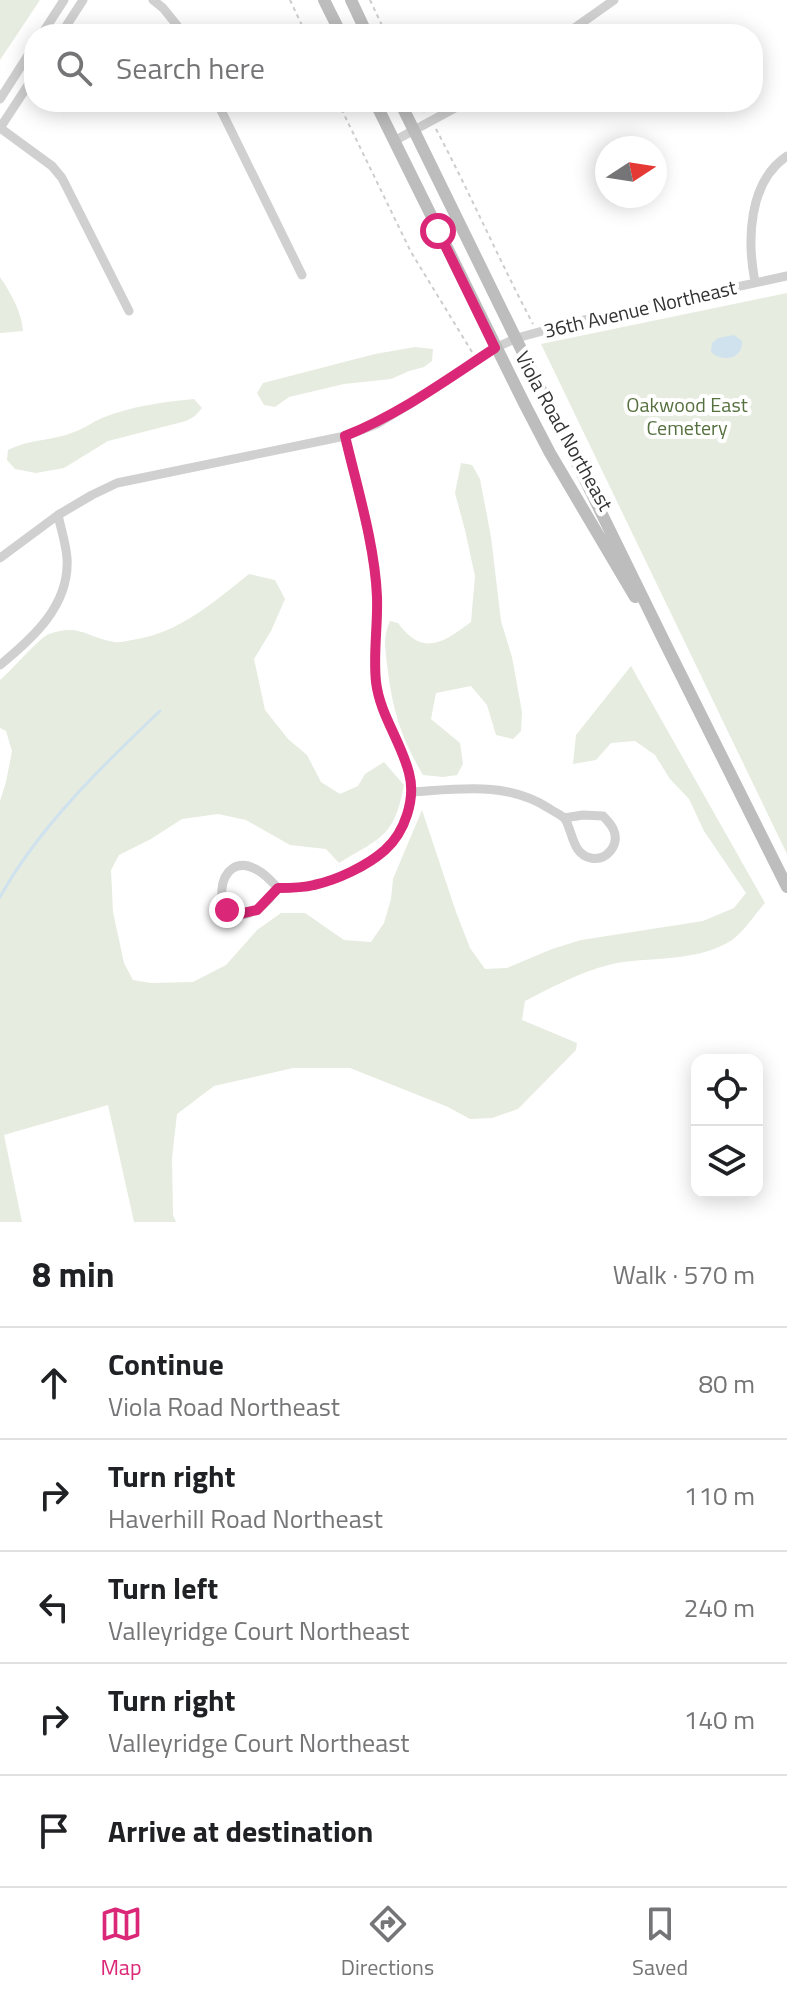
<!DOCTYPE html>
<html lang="en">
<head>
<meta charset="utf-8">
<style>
	body { margin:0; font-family:"Titillium Web",sans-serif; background:#f2f2f2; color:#202124 }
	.controls { position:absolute; right:24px; bottom:24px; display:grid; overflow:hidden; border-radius:16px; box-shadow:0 4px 20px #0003 }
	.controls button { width:72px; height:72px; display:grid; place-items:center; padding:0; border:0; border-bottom:2px solid #e0e0e0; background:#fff; color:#202124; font:40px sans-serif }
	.compass { position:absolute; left:595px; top:136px; width:72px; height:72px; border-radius:50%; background:#fff; box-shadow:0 4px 20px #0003; rotate:78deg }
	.stop { position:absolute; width:24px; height:24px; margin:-18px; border:6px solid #db2777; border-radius:50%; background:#fff }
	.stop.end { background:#db2777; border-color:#fff; box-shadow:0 2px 8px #0008 }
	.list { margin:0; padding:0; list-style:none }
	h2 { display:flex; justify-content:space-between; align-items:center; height:104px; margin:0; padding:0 32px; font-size:34px }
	h2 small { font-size:26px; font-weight:400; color:#757577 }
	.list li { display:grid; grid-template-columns:52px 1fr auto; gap:24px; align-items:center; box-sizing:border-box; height:112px; padding:0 32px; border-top:2px solid #e0e0e0 }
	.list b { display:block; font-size:30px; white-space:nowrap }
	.list p { margin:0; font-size:26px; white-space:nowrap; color:#757577 }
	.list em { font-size:26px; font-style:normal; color:#757577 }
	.icon { flex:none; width:44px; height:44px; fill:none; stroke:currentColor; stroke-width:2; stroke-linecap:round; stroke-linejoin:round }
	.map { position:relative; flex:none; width:787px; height:1222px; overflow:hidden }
	.search { position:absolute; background:#fff; box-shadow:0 4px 20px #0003; left:24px; right:24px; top:24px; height:88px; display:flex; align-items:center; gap:20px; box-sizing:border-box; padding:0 28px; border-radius:32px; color:#757577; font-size:30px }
	.sheet { height:664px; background:#fff }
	nav { display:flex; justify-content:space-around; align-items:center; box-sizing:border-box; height:112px; border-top:2px solid #e0e0e0; background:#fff; font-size:22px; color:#757577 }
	nav a { display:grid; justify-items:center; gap:4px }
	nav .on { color:#db2777 }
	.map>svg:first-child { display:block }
	.green { fill:#e6ecdf }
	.water { fill:#cfe2ee }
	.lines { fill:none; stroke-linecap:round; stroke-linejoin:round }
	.stream { stroke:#cfe2ee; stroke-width:3 }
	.path { stroke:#cdcdcd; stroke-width:2; stroke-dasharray:4 4; stroke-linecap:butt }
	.minor { stroke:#d0d0d0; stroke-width:9 }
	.secondary { stroke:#bdbdbd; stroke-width:12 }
	.route { stroke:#db2777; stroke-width:10 }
	.labels { text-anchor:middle; stroke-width:8; stroke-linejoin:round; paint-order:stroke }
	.street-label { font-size:20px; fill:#333; stroke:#fff }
	.park-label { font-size:20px; fill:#56703f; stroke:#fff }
</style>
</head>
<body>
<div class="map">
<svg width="787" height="1222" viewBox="0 0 787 1222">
	<rect width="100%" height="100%" fill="#fff"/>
	<path class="green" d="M0,0H40L0,60Z
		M0,277C10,292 22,312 23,331L0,333Z
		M787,293V854L541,344Z
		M415,347L433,349L432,361L424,367L409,371L391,379L344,384L289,397L275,407L264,405L257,393L263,383L375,354Z
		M194,399L202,408L195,416L186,421L108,441L64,468L36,473L15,469L7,460L8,450C29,439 53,441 74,432C84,429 92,422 102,418C132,406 162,402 194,399Z
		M461,463L472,465L480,479L491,537L501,621L512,657L522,712L521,731L513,739L496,735L487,705L471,686L436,693L431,719L460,743L463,764L457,775L443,777L423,775C400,736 392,708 387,664C385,647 383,637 390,621L398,623C423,657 443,643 471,622L475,576L465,530L455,493Z
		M249,574L275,580L285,599L271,631L254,659L265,710L288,739L307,755L321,782L340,794L358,786L365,774L384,762L404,785C394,837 382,837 339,863L326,849L290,845L246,820L218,814L182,819L151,839L119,855L111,870L113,912L124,963L133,980L151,983L193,982L226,965L257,930L281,913H305L344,940L371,942L384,923L391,899L393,879L422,810L456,912L470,948L485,969L507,968L552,949L581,940L703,921L734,908L746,893L704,831L689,799L670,779L655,755L635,741L611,743L596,760L573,764L576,735L631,666L765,903C755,914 744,932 732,940C699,961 660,957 623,962C590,967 554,986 525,1001L522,1020L577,1043L576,1050L518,1109L492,1118L470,1119L448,1107L350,1068H293L214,1086L177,1114L172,1158L173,1215L176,1222H134L108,1105L4,1135L22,1222H0V801L6,782L12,751L6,731L0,728V680C12,670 39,638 49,634C78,623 87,637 114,642C120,643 126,641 132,640C178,634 214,602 249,574Z"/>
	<path class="water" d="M734,335L742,341C743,359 723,363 711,352L712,343L718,338Z"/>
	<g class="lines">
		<path class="stream" d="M0,897C39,827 102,766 160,711"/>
		<path class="path" d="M290,0L306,34
			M370,0L386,34
			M338,102L411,252L472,352
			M418,102L426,114
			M436,129C470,193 499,260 533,324"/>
		<path class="minor" d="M153,0L163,8L184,34
			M42,34L64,0
			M61,34L83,0
			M566,34L614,0
			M0,99L34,46
			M217,102L302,275
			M0,128L52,166L62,178L129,311
			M0,128L34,76
			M394,141L466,102
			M755,282C747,241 748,182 787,156
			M0,558L58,515L92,495L117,483L345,436L377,424L410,404L495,348L517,338L575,322L787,276
			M0,665C33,638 70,605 67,558C66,544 61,529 58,515
			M412,792C459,789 508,781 550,809C554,812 562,815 565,819C573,832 572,854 591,858C607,861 619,845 614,831C612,825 607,820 603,816L583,815L564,818
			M278,888C272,895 265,906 256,910C207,937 213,842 259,871C266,875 272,882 278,888C290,888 302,888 314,885C336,880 369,865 385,850C405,832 416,799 409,773C401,741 380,715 376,682C373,653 378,626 377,597C375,546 356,487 345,436"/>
		<path class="secondary" d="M324,0L341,34
			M351,0L367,34
			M375,102L524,403L550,453L635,597
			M400,102L665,643L787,887"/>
	</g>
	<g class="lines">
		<path class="route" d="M227,910L235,915L257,910L278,888C290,888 302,888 314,885C337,880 367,866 385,850C405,832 416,799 409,773C401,741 380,715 376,682C373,653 378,626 377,597C375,545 357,487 345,436C400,414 446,380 495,348L438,231"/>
	</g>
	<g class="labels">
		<g class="street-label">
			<text transform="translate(640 309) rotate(-13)" y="7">36th Avenue Northeast</text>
			<text transform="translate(564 431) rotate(61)" y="7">Viola Road Northeast</text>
		</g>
		<g class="park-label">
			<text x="687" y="412">Oakwood East<tspan x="687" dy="23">Cemetery</tspan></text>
		</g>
	</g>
</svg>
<div class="controls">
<button><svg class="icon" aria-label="locate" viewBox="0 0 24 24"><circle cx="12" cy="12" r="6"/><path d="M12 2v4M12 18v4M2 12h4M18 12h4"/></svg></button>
<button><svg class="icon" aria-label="layers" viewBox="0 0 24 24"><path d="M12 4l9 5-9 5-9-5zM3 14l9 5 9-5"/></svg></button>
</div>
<svg class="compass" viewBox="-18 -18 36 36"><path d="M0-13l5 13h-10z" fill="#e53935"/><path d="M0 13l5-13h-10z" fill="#757577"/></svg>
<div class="stop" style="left:438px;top:231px"></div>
<div class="stop end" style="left:227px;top:910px"></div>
<div class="search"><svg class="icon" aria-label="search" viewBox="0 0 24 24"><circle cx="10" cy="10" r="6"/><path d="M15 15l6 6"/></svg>Search here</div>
</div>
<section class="sheet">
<h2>8 min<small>Walk · 570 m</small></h2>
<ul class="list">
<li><svg class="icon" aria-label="ahead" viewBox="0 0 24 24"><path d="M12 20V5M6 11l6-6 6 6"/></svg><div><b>Continue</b><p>Viola Road Northeast</p></div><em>80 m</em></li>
<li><svg class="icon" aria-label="right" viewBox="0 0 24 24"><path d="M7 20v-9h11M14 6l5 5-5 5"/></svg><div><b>Turn right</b><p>Haverhill Road Northeast</p></div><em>110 m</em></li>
<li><svg class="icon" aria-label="left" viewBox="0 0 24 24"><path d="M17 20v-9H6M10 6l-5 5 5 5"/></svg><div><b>Turn left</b><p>Valleyridge Court Northeast</p></div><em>240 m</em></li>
<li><svg class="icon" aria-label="right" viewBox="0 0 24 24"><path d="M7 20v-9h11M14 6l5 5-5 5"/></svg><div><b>Turn right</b><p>Valleyridge Court Northeast</p></div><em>140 m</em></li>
<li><svg class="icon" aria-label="arrive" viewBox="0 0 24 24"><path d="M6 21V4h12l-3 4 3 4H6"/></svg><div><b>Arrive at destination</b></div></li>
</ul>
</section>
<nav>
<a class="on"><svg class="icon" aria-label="map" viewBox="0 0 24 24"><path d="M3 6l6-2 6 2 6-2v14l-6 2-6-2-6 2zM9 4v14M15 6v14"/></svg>Map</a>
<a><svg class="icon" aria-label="directions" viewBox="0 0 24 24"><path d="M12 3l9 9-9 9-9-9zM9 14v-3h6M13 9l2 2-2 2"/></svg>Directions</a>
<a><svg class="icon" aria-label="saved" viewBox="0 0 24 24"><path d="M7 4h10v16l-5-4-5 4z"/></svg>Saved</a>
</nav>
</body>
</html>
